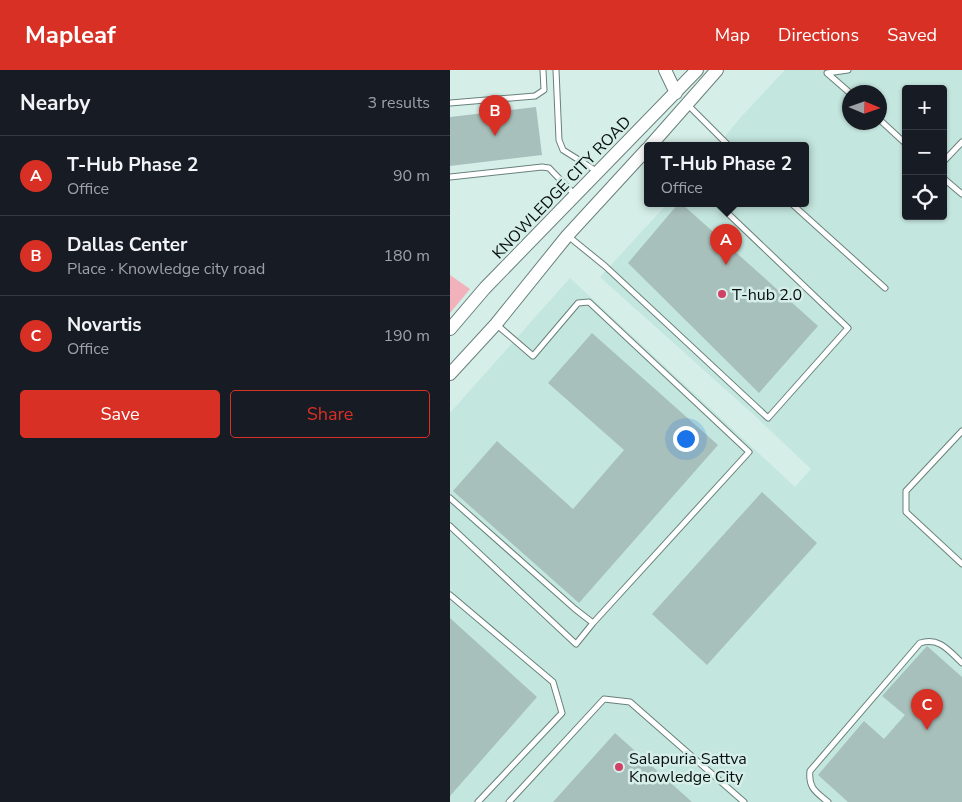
<!DOCTYPE html>
<html lang="en">
<head>
<meta charset="utf-8">
<style>
	body { margin:0; font-family:"Nunito Sans",sans-serif; background:#20242c; color:#f1f3f6 }
	.controls { position:absolute; right:15px; top:15px; display:grid; overflow:hidden; border-radius:5px; box-shadow:0 1px 4px #0004 }
	.controls button { width:45px; height:45px; display:grid; place-items:center; padding:0; border:0; border-bottom:1px solid #363941; background:#171b24; color:#f1f3f6; font:25px sans-serif }
	.compass { position:absolute; left:392px; top:15px; width:45px; height:45px; border-radius:50%; background:#171b24; box-shadow:0 1px 4px #0004; rotate:92deg }
	.you { position:absolute; left:235px; top:368px; width:18px; height:18px; margin:-12px; border:4px solid #fff; border-radius:50%; background:#1a73e8; box-shadow:0 0 0 8px #1a73e833 }
	.badge { display:grid; place-items:center; width:32px; height:32px; border-radius:50%; background:#d93025; color:#fff; font-size:16px; font-weight:700 }
	.pin { position:absolute; translate:-50% -41px; filter:drop-shadow(0 1px 2px #0008) }
	.pin::after { content:''; position:absolute; top:26px; width:18px; height:15px; background:inherit; clip-path:polygon(0 0,100% 0,50% 100%) }
	.popup { position:absolute; left:194px; top:72px; width:165px; height:65px; box-sizing:border-box; display:grid; place-content:center; border-radius:5px; background:#171b24; filter:drop-shadow(0 1px 4px #0005); font-size:16px; white-space:nowrap; color:#9ea1a6 }
	.popup b { font-size:19px; color:#f1f3f6 }
	.popup::after { content:''; position:absolute; left:50%; top:100%; margin-left:-10px; border:10px solid transparent; border-top-color:#171b24 }
	.list { margin:0; padding:0; list-style:none }
	h2 { display:flex; justify-content:space-between; align-items:center; height:65px; margin:0; padding:0 20px; font-size:21px }
	h2 small { font-size:16px; font-weight:400; color:#9ea1a6 }
	.list li { display:grid; grid-template-columns:32px 1fr auto; gap:15px; align-items:center; box-sizing:border-box; height:80px; padding:0 20px; border-top:1px solid #363941 }
	.list b { display:block; font-size:19px; white-space:nowrap }
	.list p { margin:0; font-size:16px; white-space:nowrap; color:#9ea1a6 }
	.list em { font-size:16px; font-style:normal; color:#9ea1a6 }
	.actions { display:flex; gap:10px; padding:15px 20px }
	.actions a { flex:1; padding:11px 0; border:1px solid #d93025; border-radius:5px; text-align:center; font-size:18px; color:#d93025 }
	.actions .main { background:#d93025; color:#fff }
	.icon { flex:none; width:28px; height:28px; fill:none; stroke:currentColor; stroke-width:2; stroke-linecap:round; stroke-linejoin:round }
	.map { position:relative; flex:none; width:512px; height:732px; overflow:hidden }
	header { display:flex; align-items:center; gap:30px; box-sizing:border-box; height:70px; padding:0 25px; background:#d93025; color:#fff }
	header strong { font-size:24px }
	nav { display:flex; gap:28px; margin-inline-start:auto; font-size:18px }
	main { display:flex }
	aside { flex:1; background:#171b24 }
	.map>svg:first-child { display:block }
	.built { fill:#c3e6de; fill-rule:evenodd }
	.green { fill:#f1b2bb }
	.building { fill:#a8c0bb }
	.lines { fill:none; stroke-linecap:round; stroke-linejoin:round }
	.service-casing { stroke:#6a817b; stroke-width:7 }
	.tertiary-casing { stroke:#6a817b; stroke-width:14 }
	.service { stroke:#fff; stroke-width:5 }
	.tertiary { stroke:#fff; stroke-width:12 }
	.poi-dot { fill:#d14166; stroke:#d5eee8; stroke-width:2 }
	.labels { text-anchor:middle; stroke-width:5; stroke-linejoin:round; paint-order:stroke }
	.street-label { font-size:16px; fill:#060e0d; stroke:#d5eee8 }
	.poi-label { font-size:16px; fill:#060e0d; stroke:#d5eee8; text-anchor:start }
</style>
</head>
<body>
<header>
<strong>Mapleaf</strong>
<nav><a>Map</a><a>Directions</a><a>Saved</a></nav>
</header>
<main>
<aside>
<h2>Nearby<small>3 results</small></h2>
<ul class="list">
<li><span class="badge">A</span><div><b>T-Hub Phase 2</b><p>Office</p></div><em>90 m</em></li>
<li><span class="badge">B</span><div><b>Dallas Center</b><p>Place · Knowledge city road</p></div><em>180 m</em></li>
<li><span class="badge">C</span><div><b>Novartis</b><p>Office</p></div><em>190 m</em></li>
</ul>
<div class="actions"><a class="main">Save</a><a>Share</a></div>
</aside>
<div class="map">
<svg width="512" height="732" viewBox="0 0 512 732">
	<rect width="100%" height="100%" fill="#d5eee8"/>
	<path class="built" d="M335,0H512V732H0V343L120,208L345,417L361,399L303,344L150,207L217,134H355V76H267L291,47ZM456,19H493V146H456ZM400,22H430V52H400Z"/>
	<path class="green" d="M0,205L20,219L0,243Z"/>
	<path class="building" d="M86,37L92,85L0,96V47Z
		M228,134H232L368,256L309,323L178,193Z
		M142,263L268,375L129,533L3,421L47,371L123,439L174,380L98,313Z
		M312,422L367,473L257,595L202,544Z
		M0,548L87,627L0,726Z
		M477,576L512,607V732H398L368,705L414,651L434,669L455,645L432,626Z
		M165,663L242,732H103Z"/>
	<g class="lines">
		<g class="service-casing">
			<path id="service" d="M106,0L109,70L113,80L148,102
				M398,0L377,3L400,23
				M0,33L85,26L94,20L93,0
				M238,35L279,76
				M430,50L456,74
				M493,92L512,72
				M0,107L92,97L99,98L125,125
				M493,108L512,124
				M342,134L435,218
				M118,166L155,196L318,348L398,258L268,134
				M512,361L456,421V442L512,494
				M0,428L125,539L143,553
				M0,456L126,574L143,553L299,382L139,232L128,233L83,286L47,255
				M0,525L103,612L112,643L28,732
				M59,732L154,629L180,632L294,732
				M378,732C366,722 358,718 360,701L470,573C490,567 499,581 512,593"/>
		</g>
		<g class="tertiary-casing">
			<path id="tertiary" d="M215,0L226,23
				M200,76L267,0
				M0,259L35,218L247,0
				M0,304L46,254L117,166L197,79"/>
		</g>
		<use href="#service" class="service"/>
		<use href="#tertiary" class="tertiary"/>
	</g>
	<g class="poi-dot">
		<circle cx="272" cy="224" r="5"/>
		<circle cx="169" cy="697" r="5"/>
	</g>
	<g class="labels">
		<g class="street-label">
			<text transform="translate(111 117) rotate(-46)" y="6">KNOWLEDGE CITY ROAD</text>
		</g>
		<g class="poi-label">
			<text x="282" y="230">T-hub 2.0</text>
			<text x="179" y="694">Salapuria Sattva<tspan x="179" dy="18">Knowledge City</tspan></text>
		</g>
	</g>
</svg>
<div class="controls">
<button>+</button>
<button>−</button>
<button><svg class="icon" aria-label="locate" viewBox="0 0 24 24"><circle cx="12" cy="12" r="6"/><path d="M12 2v4M12 18v4M2 12h4M18 12h4"/></svg></button>
</div>
<svg class="compass" viewBox="-18 -18 36 36"><path d="M0-13l5 13h-10z" fill="#e53935"/><path d="M0 13l5-13h-10z" fill="#9ea1a6"/></svg>
<div class="you"></div>
<div class="pin badge" style="left:276px;top:195px">A</div>
<div class="popup"><b>T-Hub Phase 2</b>Office</div>
<div class="pin badge" style="left:45px;top:66px">B</div>
<div class="pin badge" style="left:477px;top:660px">C</div>
</div>
</main>
</body>
</html>
